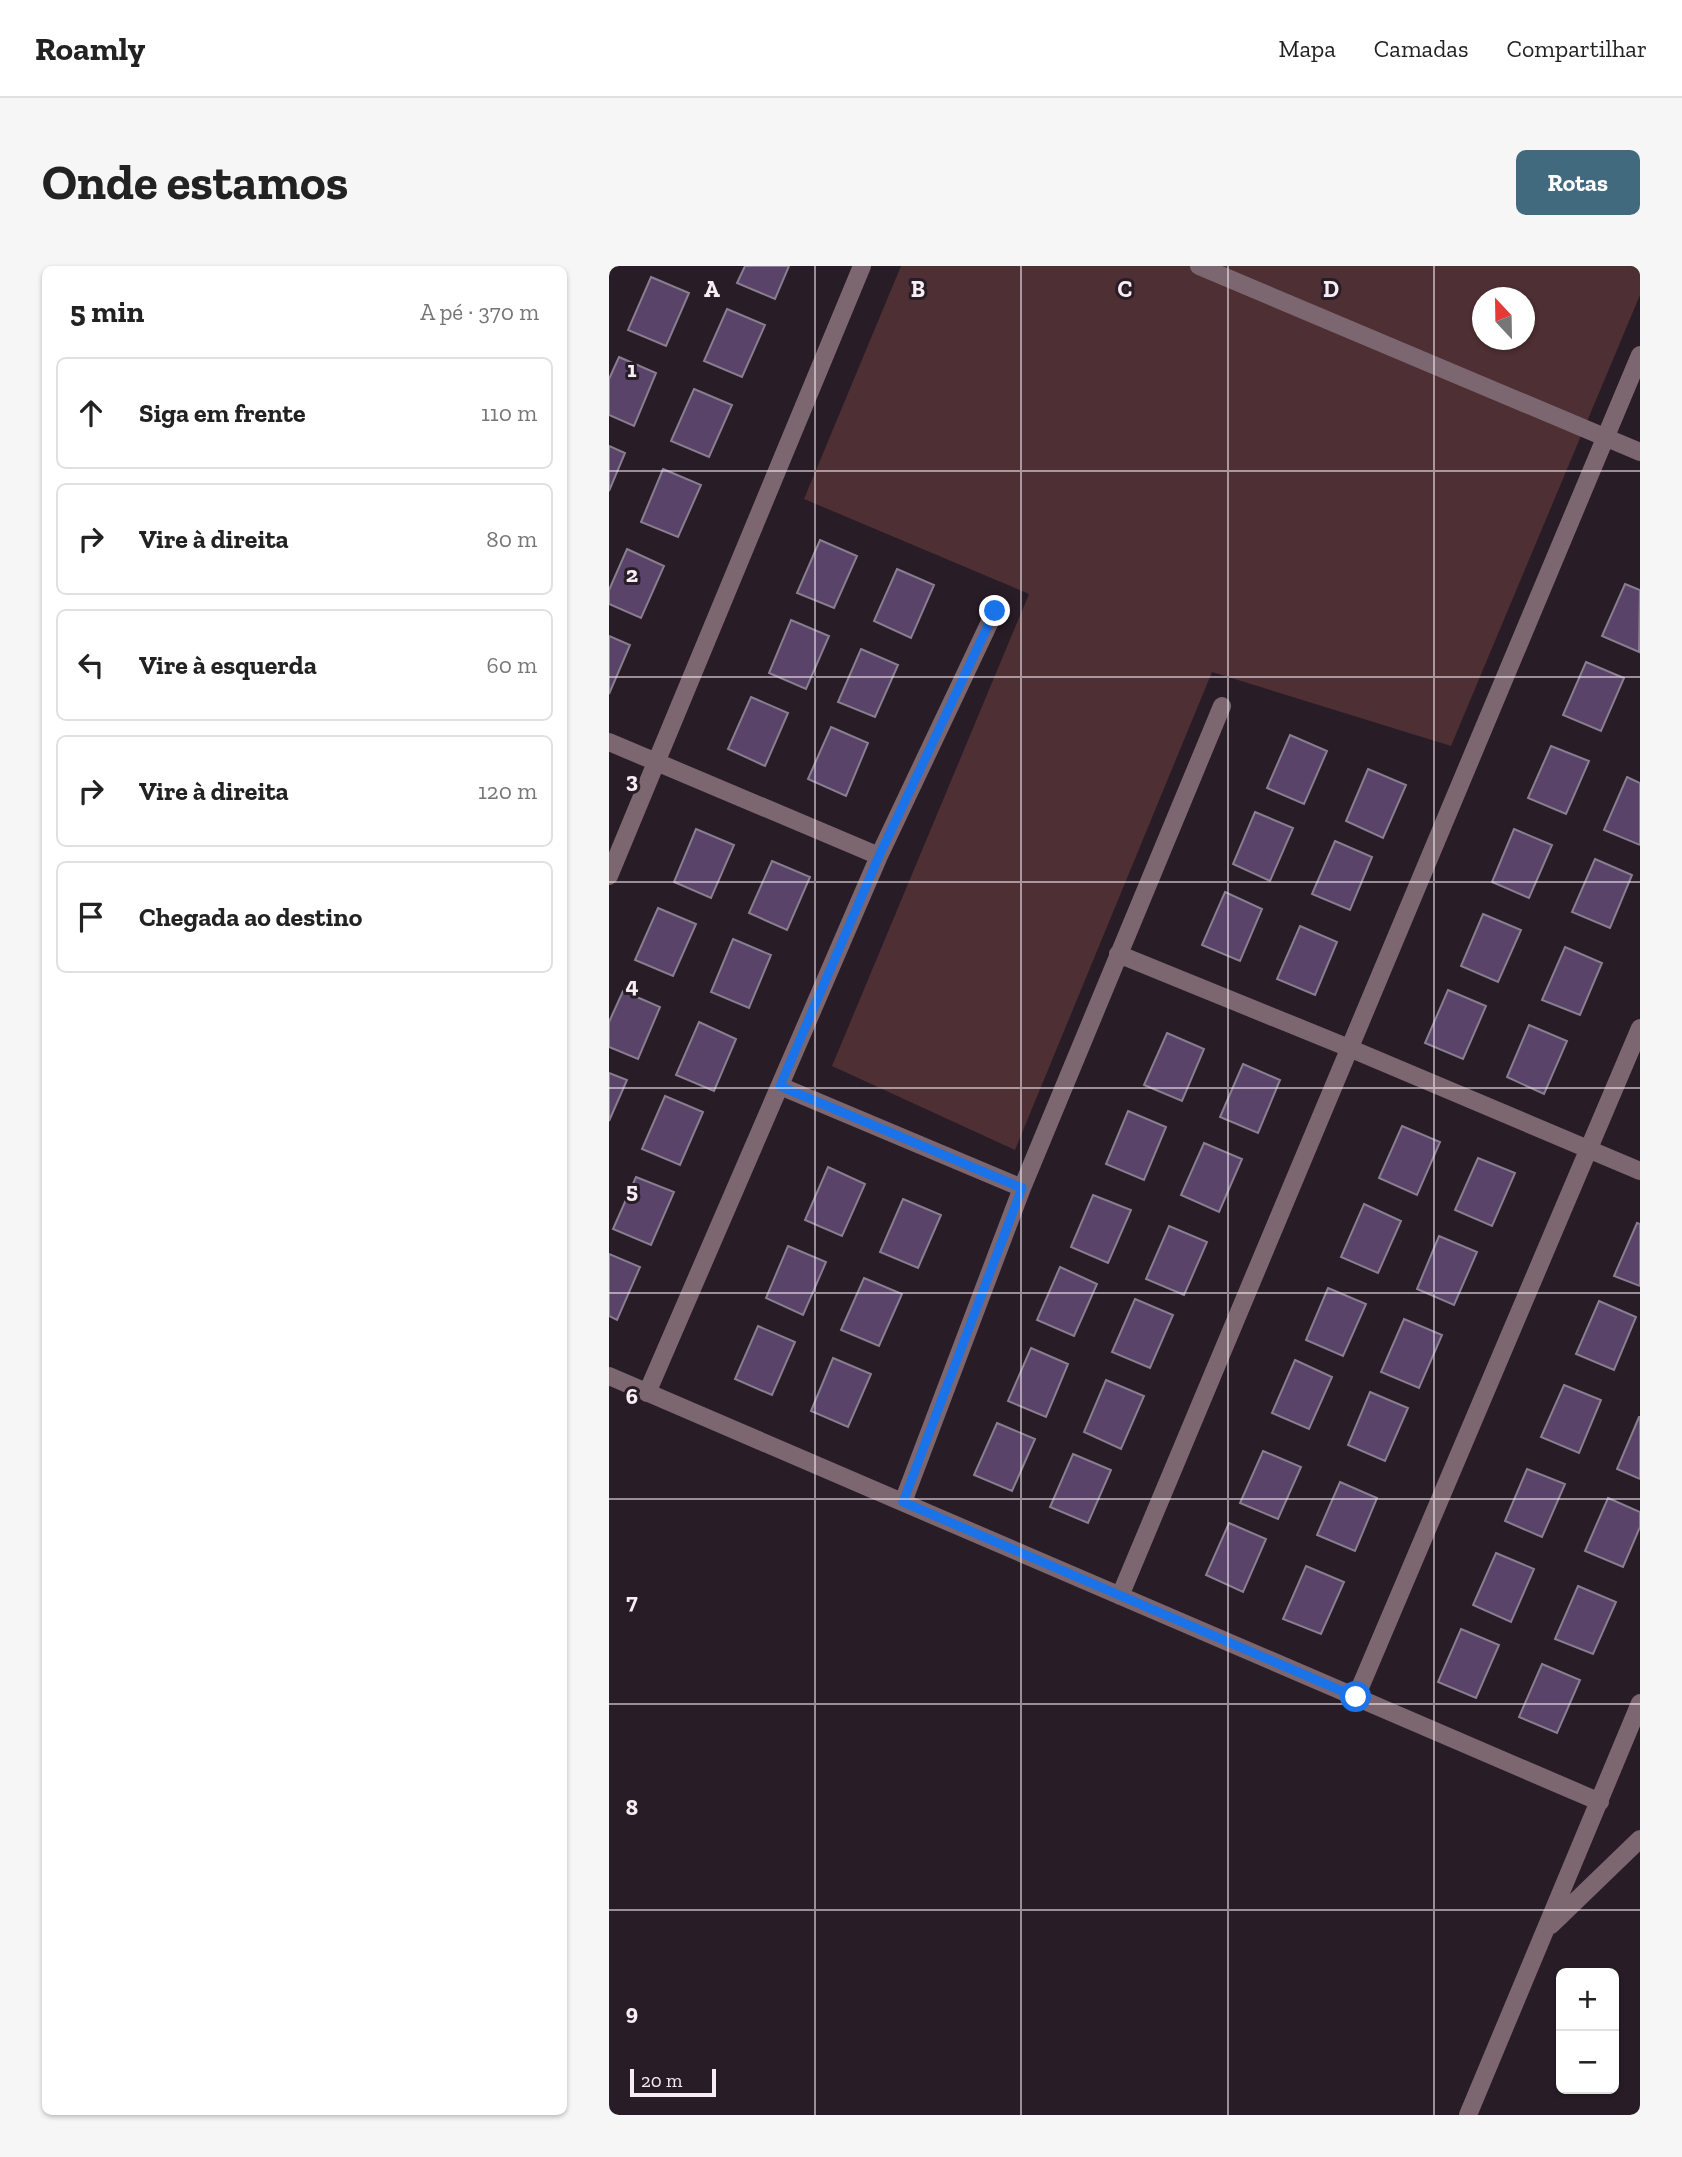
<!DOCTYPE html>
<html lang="pt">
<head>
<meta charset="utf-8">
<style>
	body { margin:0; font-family:"Zilla Slab",serif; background:#f6f6f6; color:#222 }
	.controls { position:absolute; right:21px; bottom:21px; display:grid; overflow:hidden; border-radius:10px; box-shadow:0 2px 5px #0004 }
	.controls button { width:63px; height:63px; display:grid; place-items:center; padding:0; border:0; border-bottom:2px solid #e0e0e0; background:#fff; color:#222; font:35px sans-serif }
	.compass { position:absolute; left:863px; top:21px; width:63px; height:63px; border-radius:50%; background:#fff; box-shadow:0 2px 5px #0004; rotate:338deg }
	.scale { position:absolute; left:21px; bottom:18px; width:86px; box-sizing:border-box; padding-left:7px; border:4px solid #f7eef5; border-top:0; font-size:19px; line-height:24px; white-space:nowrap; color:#f7eef5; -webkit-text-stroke:5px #281c26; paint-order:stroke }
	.stop { position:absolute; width:21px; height:21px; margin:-16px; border:5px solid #1a73e8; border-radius:50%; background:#fff }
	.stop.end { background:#1a73e8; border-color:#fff; box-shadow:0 2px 7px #0008 }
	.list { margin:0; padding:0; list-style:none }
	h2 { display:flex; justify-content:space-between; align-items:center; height:91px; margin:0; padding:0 28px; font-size:30px }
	h2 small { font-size:23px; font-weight:400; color:#767676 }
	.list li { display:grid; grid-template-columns:46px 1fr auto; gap:21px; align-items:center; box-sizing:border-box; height:112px; margin:0 14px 14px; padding:0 14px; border:2px solid #e0e0e0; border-radius:10px }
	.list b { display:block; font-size:26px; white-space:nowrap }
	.list em { font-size:23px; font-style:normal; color:#767676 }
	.icon { flex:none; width:38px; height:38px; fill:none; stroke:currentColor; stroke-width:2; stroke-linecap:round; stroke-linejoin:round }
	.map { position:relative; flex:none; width:1031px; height:1849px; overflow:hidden; border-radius:10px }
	header { display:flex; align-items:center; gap:42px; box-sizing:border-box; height:98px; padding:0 35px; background:#fff; border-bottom:2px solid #e0e0e0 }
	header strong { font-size:33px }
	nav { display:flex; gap:38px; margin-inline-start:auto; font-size:24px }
	.intro { display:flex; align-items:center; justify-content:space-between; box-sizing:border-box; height:168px; padding:0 42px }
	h1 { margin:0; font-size:49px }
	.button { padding:18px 32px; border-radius:10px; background:#426a7f; color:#fff; font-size:24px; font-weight:700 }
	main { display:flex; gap:42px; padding:0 42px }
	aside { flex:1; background:#fff; border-radius:10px; box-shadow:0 2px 5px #0004 }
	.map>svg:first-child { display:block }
	.green { fill:#4e2f33; fill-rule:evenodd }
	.building { fill:#5a4369; stroke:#887e8f; stroke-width:2 }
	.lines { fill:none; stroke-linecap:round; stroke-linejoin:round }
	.minor { stroke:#7c666f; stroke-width:18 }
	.route { stroke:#1a73e8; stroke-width:9 }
	.grid { fill:none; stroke:#f7eef5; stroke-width:2; stroke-opacity:0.55 }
	.grid-label { font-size:23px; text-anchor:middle; font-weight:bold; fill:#f7eef5; stroke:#281c26; stroke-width:6; stroke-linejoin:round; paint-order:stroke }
</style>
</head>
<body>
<header>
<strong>Roamly</strong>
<nav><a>Mapa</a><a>Camadas</a><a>Compartilhar</a></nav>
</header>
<div class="intro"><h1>Onde estamos</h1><a class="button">Rotas</a></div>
<main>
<aside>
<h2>5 min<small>A pé · 370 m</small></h2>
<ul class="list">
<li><svg class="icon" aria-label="ahead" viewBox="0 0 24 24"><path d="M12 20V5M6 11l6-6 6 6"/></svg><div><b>Siga em frente</b></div><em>110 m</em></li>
<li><svg class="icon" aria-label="right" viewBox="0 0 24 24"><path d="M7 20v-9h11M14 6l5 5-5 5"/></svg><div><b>Vire à direita</b></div><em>80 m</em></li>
<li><svg class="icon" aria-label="left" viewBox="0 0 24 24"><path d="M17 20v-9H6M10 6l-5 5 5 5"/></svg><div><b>Vire à esquerda</b></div><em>60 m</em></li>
<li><svg class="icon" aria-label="right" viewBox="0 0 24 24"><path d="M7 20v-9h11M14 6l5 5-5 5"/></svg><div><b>Vire à direita</b></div><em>120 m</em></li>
<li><svg class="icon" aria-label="arrive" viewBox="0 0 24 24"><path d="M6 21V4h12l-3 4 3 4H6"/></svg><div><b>Chegada ao destino</b></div></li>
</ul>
</aside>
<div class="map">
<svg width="1031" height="1849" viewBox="0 0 1031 1849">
	<rect width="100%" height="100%" fill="#281c26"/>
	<path class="green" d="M292,0H1031V29L842,480L603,406L406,884L223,800L420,328L195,233ZM874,32H916V74H874Z"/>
	<path class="building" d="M136,0H180L166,33L128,17Z
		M42,11L80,27L57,80L19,64Z
		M118,43L156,59L133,111L95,95Z
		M10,91L47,107L25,160L0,149V113Z
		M85,123L123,139L100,191L62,175Z
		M0,180L16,187L0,225Z
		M54,203L92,219L69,271L32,256Z
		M211,274L248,290L225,342L188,327Z
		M18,283L55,300L32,352L0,338V324Z
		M288,303L325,319L302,372L265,355Z
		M1016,318L1031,324L1030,386L993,370Z
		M182,354L220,370L197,423L160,407Z
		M0,370L21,379L0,428Z
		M252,383L289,399L266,451L229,436Z
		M977,396L1015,412L992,465L954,449Z
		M142,431L179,447L156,500L119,483Z
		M222,461L259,477L237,530L199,513Z
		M681,469L718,485L695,538L658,522Z
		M942,480L980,495L957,548L919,532Z
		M759,503L797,519L774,572L737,555Z
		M1018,511L1031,517V579L995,564Z
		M646,546L684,562L661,615L624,598Z
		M87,563L125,579L102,632L65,616Z
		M905,563L943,579L920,632L883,616Z
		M726,575L763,591L741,644L703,628Z
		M986,593L1023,609L1001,662L963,646Z
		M163,595L201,611L178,664L140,647Z
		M616,626L653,643L631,695L593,679Z
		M49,642L87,658L64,710L26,694Z
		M874,648L912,664L889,716L852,700Z
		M691,660L728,676L706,729L668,713Z
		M124,673L162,689L140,742L102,726Z
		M956,681L993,697L971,749L933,734Z
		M839,724L877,740L854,793L816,777Z
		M14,725L51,741L29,793L0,781V756Z
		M90,756L127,773L105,825L67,809Z
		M920,759L958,775L935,828L898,811Z
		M558,767L595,783L573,835L535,819Z
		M634,798L671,814L649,867L611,851Z
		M0,807L18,814L0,855Z
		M56,830L94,846L71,899L33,883Z
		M519,845L557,861L535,914L497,898Z
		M793,860L831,876L808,929L770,912Z
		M595,877L633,893L610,946L572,929Z
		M869,892L906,907L883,960L846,944Z
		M219,901L256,918L233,970L196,954Z
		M27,911L65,926L42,979L4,963Z
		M484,929L522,944L499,997L462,981Z
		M294,933L332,949L309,1002L271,986Z
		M755,938L792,955L769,1007L732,991Z
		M1028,957L1031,958V1020L1005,1010Z
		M560,960L598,976L575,1029L537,1013Z
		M830,970L868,986L845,1039L808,1023Z
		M179,980L217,996L194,1049L157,1032Z
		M0,988L31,1001L8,1054L0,1050Z
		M451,1001L488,1018L465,1070L428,1054Z
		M255,1012L293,1028L270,1080L232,1064Z
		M719,1022L757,1038L734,1090L697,1074Z
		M526,1033L564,1049L541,1102L503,1086Z
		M990,1035L1027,1051L1005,1104L967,1088Z
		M795,1053L833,1069L810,1122L772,1106Z
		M149,1060L186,1076L163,1129L126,1113Z
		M422,1082L459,1098L437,1151L399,1135Z
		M224,1092L262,1108L239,1161L202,1145Z
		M686,1094L723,1111L700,1163L663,1147Z
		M497,1114L535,1130L512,1183L475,1166Z
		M955,1119L992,1134L970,1187L932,1171Z
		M761,1126L799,1142L776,1195L739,1179Z
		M1030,1151H1031V1213L1008,1203Z
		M388,1157L426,1173L403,1225L365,1209Z
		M654,1185L692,1201L669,1253L631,1237Z
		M464,1188L502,1204L479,1257L441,1241Z
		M918,1203L956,1218L933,1271L896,1255Z
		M731,1216L768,1232L746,1285L708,1269Z
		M999,1232L1031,1246V1261L1014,1301L976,1285Z
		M620,1257L657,1273L634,1326L597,1309Z
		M887,1287L925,1303L902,1356L864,1339Z
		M697,1300L735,1316L712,1368L674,1353Z
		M969,1320L1007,1336L984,1388L946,1373Z
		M852,1363L890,1379L867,1432L829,1416Z
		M933,1398L971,1414L948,1467L910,1451Z"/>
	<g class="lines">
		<path class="minor" d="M590,0L1031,186
			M0,476L270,590
			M0,610L253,0
			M509,688L740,782L1031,905
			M171,820L413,922
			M0,1110L991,1536
			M38,1127L270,590L386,345
			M294,1236L413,922L613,440
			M511,1330L1031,89
			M747,1431L1031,762
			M942,1659L1031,1573
			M859,1849L1031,1437"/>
	</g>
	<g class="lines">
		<path class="route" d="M386,345L270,590L171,820L413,922L294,1236L747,1431"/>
	</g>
	<path class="grid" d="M206,0V1849M412,0V1849M619,0V1849M825,0V1849M0,205H1031M0,411H1031M0,616H1031M0,822H1031M0,1027H1031M0,1233H1031M0,1438H1031M0,1644H1031"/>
	<g class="grid-label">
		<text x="103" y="31">A</text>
		<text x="309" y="31">B</text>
		<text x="516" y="31">C</text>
		<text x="722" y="31">D</text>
		<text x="23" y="111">1</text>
		<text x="23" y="316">2</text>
		<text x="23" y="522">3</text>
		<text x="23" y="727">4</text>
		<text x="23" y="932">5</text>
		<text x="23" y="1138">6</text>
		<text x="23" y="1343">7</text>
		<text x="23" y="1549">8</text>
		<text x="23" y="1754">9</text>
	</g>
</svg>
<div class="controls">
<button>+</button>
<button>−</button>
</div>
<svg class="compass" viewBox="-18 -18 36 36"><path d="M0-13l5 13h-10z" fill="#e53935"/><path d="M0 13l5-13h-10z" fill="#767676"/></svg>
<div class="scale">20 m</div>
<div class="stop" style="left:747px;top:1431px"></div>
<div class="stop end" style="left:386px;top:345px"></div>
</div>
</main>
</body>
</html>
